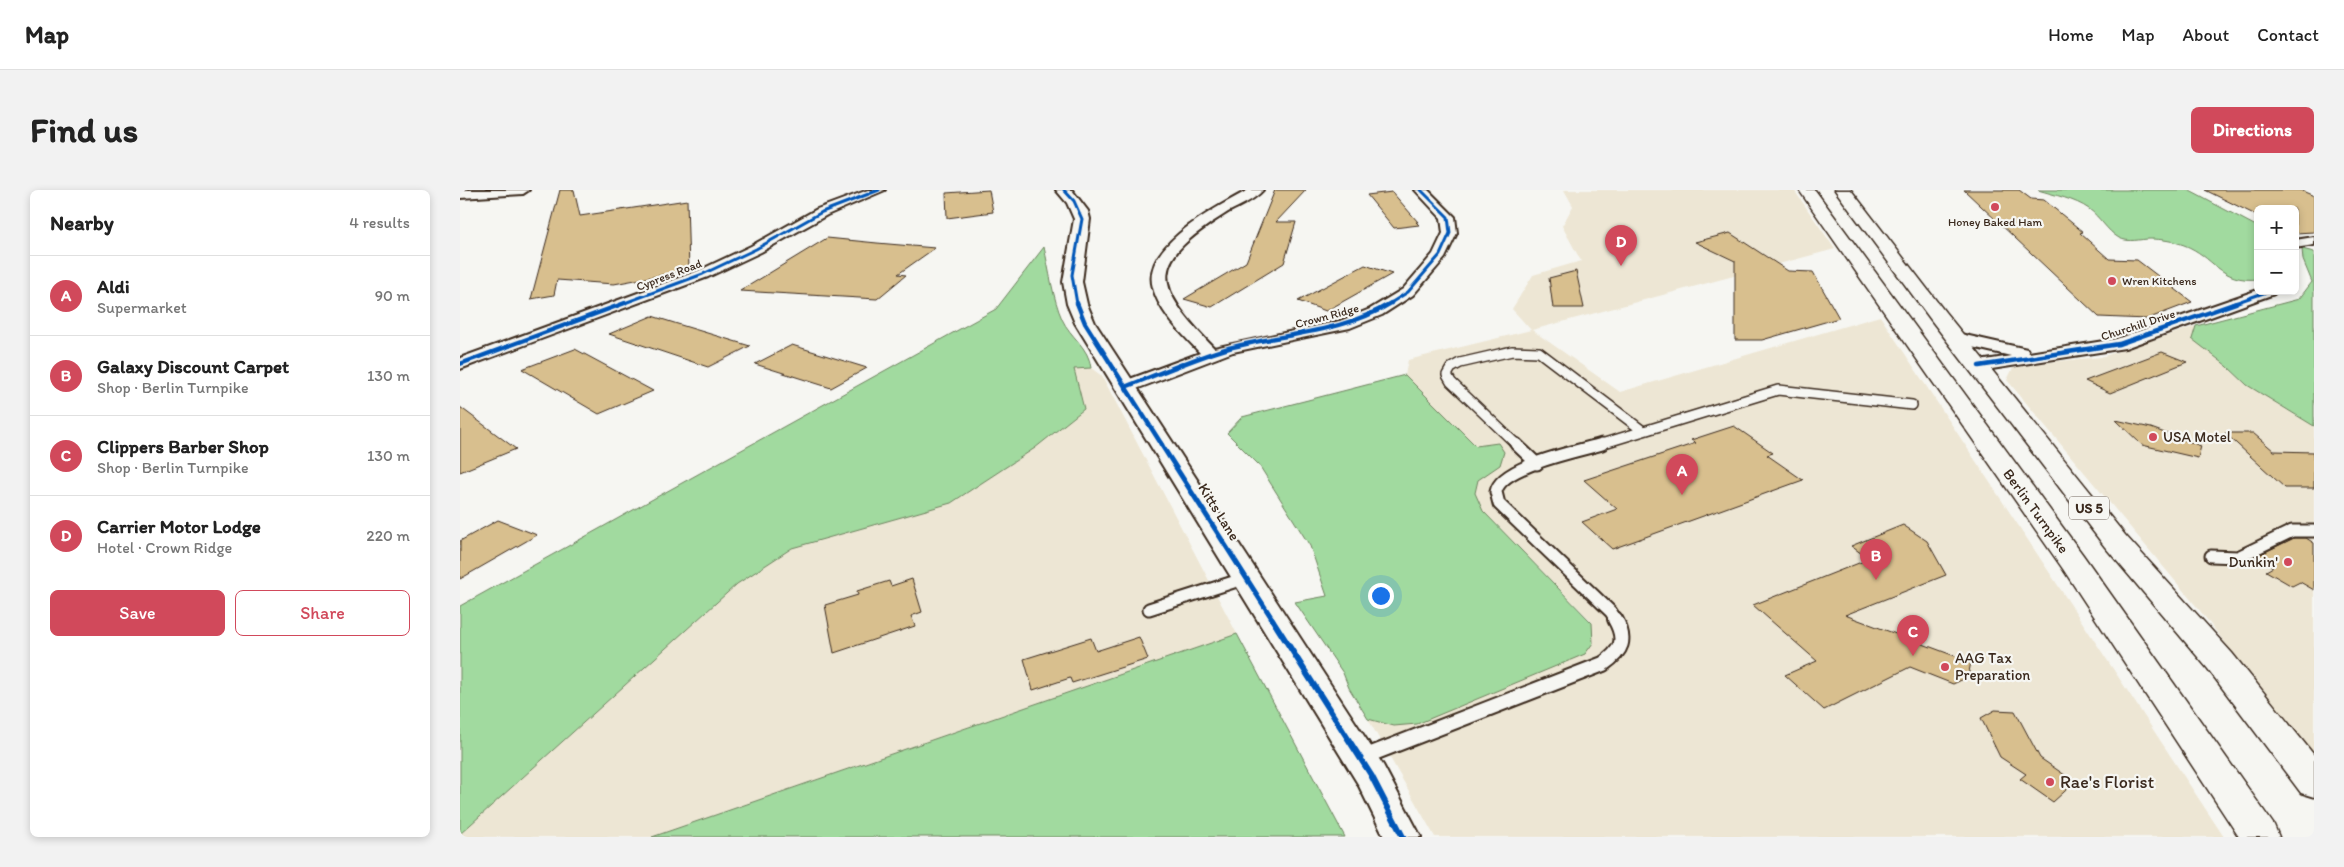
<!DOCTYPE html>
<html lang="en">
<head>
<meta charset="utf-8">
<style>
	body { margin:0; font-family:Itim,sans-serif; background:#f2f2f2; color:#222 }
	.controls { position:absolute; right:15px; top:15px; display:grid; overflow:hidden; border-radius:8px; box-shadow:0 2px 8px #0003 }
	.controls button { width:45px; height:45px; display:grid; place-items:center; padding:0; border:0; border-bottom:1px solid #e0e0e0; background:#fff; color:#222; font:25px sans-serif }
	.you { position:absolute; left:920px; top:405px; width:18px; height:18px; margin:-12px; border:4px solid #fff; border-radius:50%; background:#1a73e8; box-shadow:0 0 0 8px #1a73e833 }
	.badge { display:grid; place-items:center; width:32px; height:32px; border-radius:50%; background:#d1495b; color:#fff; font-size:16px; font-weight:700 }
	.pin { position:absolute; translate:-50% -41px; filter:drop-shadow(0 1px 2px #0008) }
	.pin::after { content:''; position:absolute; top:26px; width:18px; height:15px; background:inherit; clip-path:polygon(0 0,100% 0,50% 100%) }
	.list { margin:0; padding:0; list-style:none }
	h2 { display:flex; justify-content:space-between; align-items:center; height:65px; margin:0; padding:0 20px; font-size:21px }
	h2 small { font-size:16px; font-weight:400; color:#767676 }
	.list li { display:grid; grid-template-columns:32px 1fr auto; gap:15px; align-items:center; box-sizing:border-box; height:80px; padding:0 20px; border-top:1px solid #e0e0e0 }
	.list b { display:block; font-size:19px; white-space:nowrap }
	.list p { margin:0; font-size:16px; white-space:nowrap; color:#767676 }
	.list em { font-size:16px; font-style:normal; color:#767676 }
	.actions { display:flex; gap:10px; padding:15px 20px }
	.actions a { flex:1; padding:11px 0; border:1px solid #d1495b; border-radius:8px; text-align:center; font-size:18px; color:#d1495b }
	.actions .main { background:#d1495b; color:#fff }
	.map { position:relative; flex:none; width:1854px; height:647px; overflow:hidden; border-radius:8px }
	header { display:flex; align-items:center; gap:30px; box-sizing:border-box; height:70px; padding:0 25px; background:#fff; border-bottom:1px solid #e0e0e0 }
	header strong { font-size:24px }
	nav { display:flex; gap:28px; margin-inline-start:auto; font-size:18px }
	.intro { display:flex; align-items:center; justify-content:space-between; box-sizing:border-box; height:120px; padding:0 30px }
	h1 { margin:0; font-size:35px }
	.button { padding:12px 22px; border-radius:8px; background:#d1495b; color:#fff; font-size:18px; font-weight:700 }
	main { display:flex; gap:30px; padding:0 30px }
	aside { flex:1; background:#fff; border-radius:8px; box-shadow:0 2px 8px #0003 }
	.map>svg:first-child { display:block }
	.built { fill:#ede6d4 }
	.green { fill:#a1da9f; stroke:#6e825e }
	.building { fill:#d8bf8e; stroke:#3b2a1e }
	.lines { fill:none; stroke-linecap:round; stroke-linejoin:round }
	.service-far2-casing { stroke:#3b2a1e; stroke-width:12 }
	.service-far1-casing { stroke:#3b2a1e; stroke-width:15 }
	.service-casing { stroke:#3b2a1e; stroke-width:18 }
	.minor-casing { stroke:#3b2a1e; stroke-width:4 }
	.tertiary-casing { stroke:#3b2a1e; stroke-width:4 }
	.trunk-casing { stroke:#3b2a1e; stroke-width:3 }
	.service-far2 { stroke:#f6f6f2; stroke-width:9 }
	.service-far1 { stroke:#f6f6f2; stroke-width:11 }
	.service { stroke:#f6f6f2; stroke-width:14 }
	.minor { fill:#f6f6f2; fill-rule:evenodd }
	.tertiary { fill:#f6f6f2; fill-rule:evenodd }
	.trunk { fill:#f6f6f2; fill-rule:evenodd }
	.cycleway-far3-casing { stroke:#f6f6f2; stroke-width:5 }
	.cycleway-far2-casing { stroke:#f6f6f2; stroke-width:7 }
	.cycleway-far1-casing { stroke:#f6f6f2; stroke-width:8 }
	.cycleway-casing { stroke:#f6f6f2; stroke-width:9 }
	.cycleway-far3 { stroke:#0057b8; stroke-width:3 }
	.cycleway-far2 { stroke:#0057b8; stroke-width:4.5 }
	.cycleway-far1 { stroke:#0057b8; stroke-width:5 }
	.cycleway { stroke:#0057b8; stroke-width:6 }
	.poi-dot { fill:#d1495b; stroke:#f6f6f2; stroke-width:2 }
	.labels { text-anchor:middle; stroke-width:4.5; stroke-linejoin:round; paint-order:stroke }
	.far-poi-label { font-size:12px; fill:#3b2a1e; stroke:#f6f6f2 }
	.far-street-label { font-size:12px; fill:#3b2a1e; stroke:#f6f6f2 }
	.shield { fill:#f6f6f2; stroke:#73675e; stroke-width:1 }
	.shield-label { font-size:14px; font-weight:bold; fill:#3b2a1e }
	.poi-label { font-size:15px; fill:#3b2a1e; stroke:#f6f6f2; text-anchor:start }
	.street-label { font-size:15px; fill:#3b2a1e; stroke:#f6f6f2 }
	.near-poi-label { font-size:18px; fill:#3b2a1e; stroke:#f6f6f2; text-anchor:start }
</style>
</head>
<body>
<header>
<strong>Map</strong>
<nav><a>Home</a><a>Map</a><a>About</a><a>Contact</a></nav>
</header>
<div class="intro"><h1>Find us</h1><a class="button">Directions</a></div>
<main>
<aside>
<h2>Nearby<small>4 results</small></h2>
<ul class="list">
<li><span class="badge">A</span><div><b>Aldi</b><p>Supermarket</p></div><em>90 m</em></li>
<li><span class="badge">B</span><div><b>Galaxy Discount Carpet</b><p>Shop · Berlin Turnpike</p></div><em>130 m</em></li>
<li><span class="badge">C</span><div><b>Clippers Barber Shop</b><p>Shop · Berlin Turnpike</p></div><em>130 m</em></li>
<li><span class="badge">D</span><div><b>Carrier Motor Lodge</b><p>Hotel · Crown Ridge</p></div><em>220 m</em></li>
</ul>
<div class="actions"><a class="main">Save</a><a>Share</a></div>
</aside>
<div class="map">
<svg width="1854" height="647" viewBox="0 0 1854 647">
	<rect width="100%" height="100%" fill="#f6f6f2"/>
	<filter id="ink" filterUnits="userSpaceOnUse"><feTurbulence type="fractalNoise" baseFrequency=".02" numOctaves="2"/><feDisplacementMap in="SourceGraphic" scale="10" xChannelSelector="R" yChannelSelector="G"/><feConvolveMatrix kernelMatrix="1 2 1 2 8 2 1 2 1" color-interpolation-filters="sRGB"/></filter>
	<g filter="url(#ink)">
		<path class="built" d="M1104,0H1334L1375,59L1072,140L1160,202L1420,126L1764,647H975L908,529L934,536L1132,432L1023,321L1015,303L1018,290L1031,279L1039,253L1016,256L945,185L948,170L1071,140L1052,119L1073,85L1121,71L1102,36L1113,16Z
			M1736,136L1733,149L1767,176L1787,195L1854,236V567L1737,417L1547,190L1553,178L1578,173L1641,167Z
			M631,178L642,186L777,444L192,647H0V644L277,394L332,358L491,313L575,258L624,219L614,179Z"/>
		<path class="green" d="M1578,0H1728L1798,37V89C1759,93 1754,66 1724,55C1713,51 1701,49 1690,49C1680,49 1669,53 1659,48C1647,41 1640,27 1629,19C1615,9 1594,5 1578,0Z
			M584,57C589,79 593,109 602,129C610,147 629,157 631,178L614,179L624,219L575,258L491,313L332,358L277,394L0,644V416L536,119Z
			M1842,59L1854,62V236L1787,195L1767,176L1732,149L1736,136L1839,109L1852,92L1843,70Z
			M945,185L1016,256L1038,253L1044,262L1040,275L1018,290L1015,303L1023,321L1132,433L1133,453L1125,464L957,534L934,536L908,529L889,498L883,483L835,412L867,406L850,356L799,275L767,243L782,227Z
			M777,444L885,647H192Z"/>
		<path class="building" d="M100,0H114L120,26L227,10L229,80L154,94L97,90L94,105L71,109Z
			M529,0L533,22L487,28L486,3Z
			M815,0H846L816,32H836L824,73L752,117L724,109L786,72Z
			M1504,0H1559L1571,9L1584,10L1623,42L1620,43L1649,69L1677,70L1732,112L1687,129L1639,127Z
			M1745,0H1840L1854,6V42L1835,43V19H1798V26Z
			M932,2L958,32H956L959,35L934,38L907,5Z
			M1270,43L1328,81L1353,82L1379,128L1302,150H1275V71L1235,52Z
			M367,48L417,53L475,58L438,84L446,85L417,109L280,101Z
			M905,75L932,84L866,121L838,111Z
			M1116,81L1124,118H1093L1089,88Z
			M192,126L224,136L290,156L248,177L149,144Z
			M332,155L407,178L371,198L295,174Z
			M115,159L193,201L139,224L62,179Z
			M1702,162L1727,172L1650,203L1625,191Z
			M0,217L56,259L0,282Z
			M1656,230L1691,238L1741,256L1738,268L1682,255Z
			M1274,236L1313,263L1307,265L1343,290L1152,359L1122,332L1157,319L1124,290L1236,253L1231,250Z
			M1765,243H1793L1814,261L1854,262V298H1825Z
			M38,330L77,345L0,389V351Z
			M1443,335L1467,351L1486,385L1385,425L1511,472L1508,487L1493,494L1450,477L1364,520L1325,485L1357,471L1293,415L1409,369L1391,356Z
			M1834,348H1846L1854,353V400L1840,392L1832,396L1806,381L1813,377L1795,367Z
			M452,389L462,422L451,426L455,436L374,463L365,415L398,405L397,401L429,391L431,396Z
			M679,447L688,469L612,493L610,488L573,500L564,469L631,448L636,461Z
			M1535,520L1555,521L1580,568L1615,592L1593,612L1560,589L1566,584L1540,567L1521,528Z"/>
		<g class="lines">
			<g class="service-far2-casing">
				<path id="service-far2" d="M1057,255L991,192L987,185L991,178L1000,173L1052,161L1079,162L1183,241
					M1138,255L1318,200L1452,215"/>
			</g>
			<g class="service-far1-casing">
				<path id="service-far1" d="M1056,254L1077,274
					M1142,254C1119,261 1040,276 1036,302L1039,314L1151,422L1156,430
					M1751,366L1778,367L1832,341H1854
					M689,419L786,388"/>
			</g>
			<g class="service-casing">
				<path id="service" d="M901,568L1143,474C1162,461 1167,450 1155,429"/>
			</g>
			<g class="minor-casing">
				<path id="minor" d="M0,0H69L63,4L0,8Z
					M408,0H425L367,25L301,62L248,87L0,179V168L238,81L291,56L357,19Z
					M788,0H803C795,10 779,16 768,22C688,72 691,93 754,158L880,131L910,119L943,99L973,64L983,43L981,28L955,0H968L995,27L997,43L985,68L953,105L922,125L890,138L773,162L671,201H659L656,197L659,193L740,163C723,144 700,124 693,98C680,55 758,17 788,0Z
					M1854,47V55L1835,58V50Z
					M1798,100L1816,101L1814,104L1665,158L1519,181L1513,180L1510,176L1513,172L1551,166L1490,152L1488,148L1490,144L1496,143L1567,159L1569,163L1656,149Z"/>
			</g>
			<g class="tertiary-casing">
				<path id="tertiary" d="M596,0H612L628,21L630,29L622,92L627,114L635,133L923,575L961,647H924L898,594L615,133L607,114L603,92L614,29L607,13Z"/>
			</g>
			<g class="trunk-casing">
				<path id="trunk" d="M1339,0H1355L1623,365L1814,635L1819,647H1779L1603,379Z
					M1375,0H1391L1485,122L1665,345L1772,463L1854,565V607L1841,603L1748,479L1645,357L1471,130Z"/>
			</g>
			<use href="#service-far2" class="service-far2"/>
			<use href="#service-far1" class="service-far1"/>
			<use href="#service" class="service"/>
			<use href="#minor" class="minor"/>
			<use href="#tertiary" class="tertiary"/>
			<use href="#trunk" class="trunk"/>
			<g class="cycleway-far3-casing">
				<path id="cycleway-far3" d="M604,0L614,11L622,29L612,85L617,114
					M162,114L243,84L296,59L362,22L419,0
					M929,114L948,102L980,65L990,43L988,27L961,0
					M1772,114L1809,101"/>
			</g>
			<g class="cycleway-far2-casing">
				<path id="cycleway-far2" d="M617,113L625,133L702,255
					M0,174L165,113
					M1519,176L1659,154L1776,113
					M665,197C699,184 734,168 769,158C824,143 881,144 931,113"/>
			</g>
			<g class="cycleway-far1-casing">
				<path id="cycleway-far1" d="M701,254L813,430"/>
			</g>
			<g class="cycleway-casing">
				<path id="cycleway" d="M812,429L911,585L943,647"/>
			</g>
			<use href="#cycleway-far3" class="cycleway-far3"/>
			<use href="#cycleway-far2" class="cycleway-far2"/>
			<use href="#cycleway-far1" class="cycleway-far1"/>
			<use href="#cycleway" class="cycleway"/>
		</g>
	</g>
	<g class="poi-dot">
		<circle cx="1535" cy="17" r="5"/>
		<circle cx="1652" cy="91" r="5"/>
		<circle cx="1693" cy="247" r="5"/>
		<circle cx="1828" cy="372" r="5"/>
		<circle cx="1485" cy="477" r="5"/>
		<circle cx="1590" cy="592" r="5"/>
	</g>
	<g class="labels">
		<g class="far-poi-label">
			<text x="1535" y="36">Honey Baked Ham</text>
			<text x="1662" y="95" text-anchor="start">Wren Kitchens</text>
		</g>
		<g class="far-street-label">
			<text transform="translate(209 85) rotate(-21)" y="4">Cypress Road</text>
			<text transform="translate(867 126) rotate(-15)" y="4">Crown Ridge</text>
			<text transform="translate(1678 135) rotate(-18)" y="4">Churchill Drive</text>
		</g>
		<rect class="shield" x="1609" y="306.5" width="40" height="23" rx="4"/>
		<g class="shield-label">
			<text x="1629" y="323">US 5</text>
		</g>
		<g class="poi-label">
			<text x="1703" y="252">USA Motel</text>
			<text x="1818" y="377" text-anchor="end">Dunkin'</text>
			<text x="1495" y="473">AAG Tax<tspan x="1495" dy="17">Preparation</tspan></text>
		</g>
		<g class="street-label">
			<text transform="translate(1576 321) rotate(54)" y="5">Berlin Turnpike</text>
			<text transform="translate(759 322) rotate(58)" y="5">Kitts Lane</text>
		</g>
		<g class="near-poi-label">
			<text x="1600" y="598">Rae's Florist</text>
		</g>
	</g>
</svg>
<div class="controls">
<button>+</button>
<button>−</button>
</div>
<div class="you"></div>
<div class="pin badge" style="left:1222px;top:305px">A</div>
<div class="pin badge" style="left:1416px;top:390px">B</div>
<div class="pin badge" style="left:1453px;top:466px">C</div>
<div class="pin badge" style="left:1161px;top:76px">D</div>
</div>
</main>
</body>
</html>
